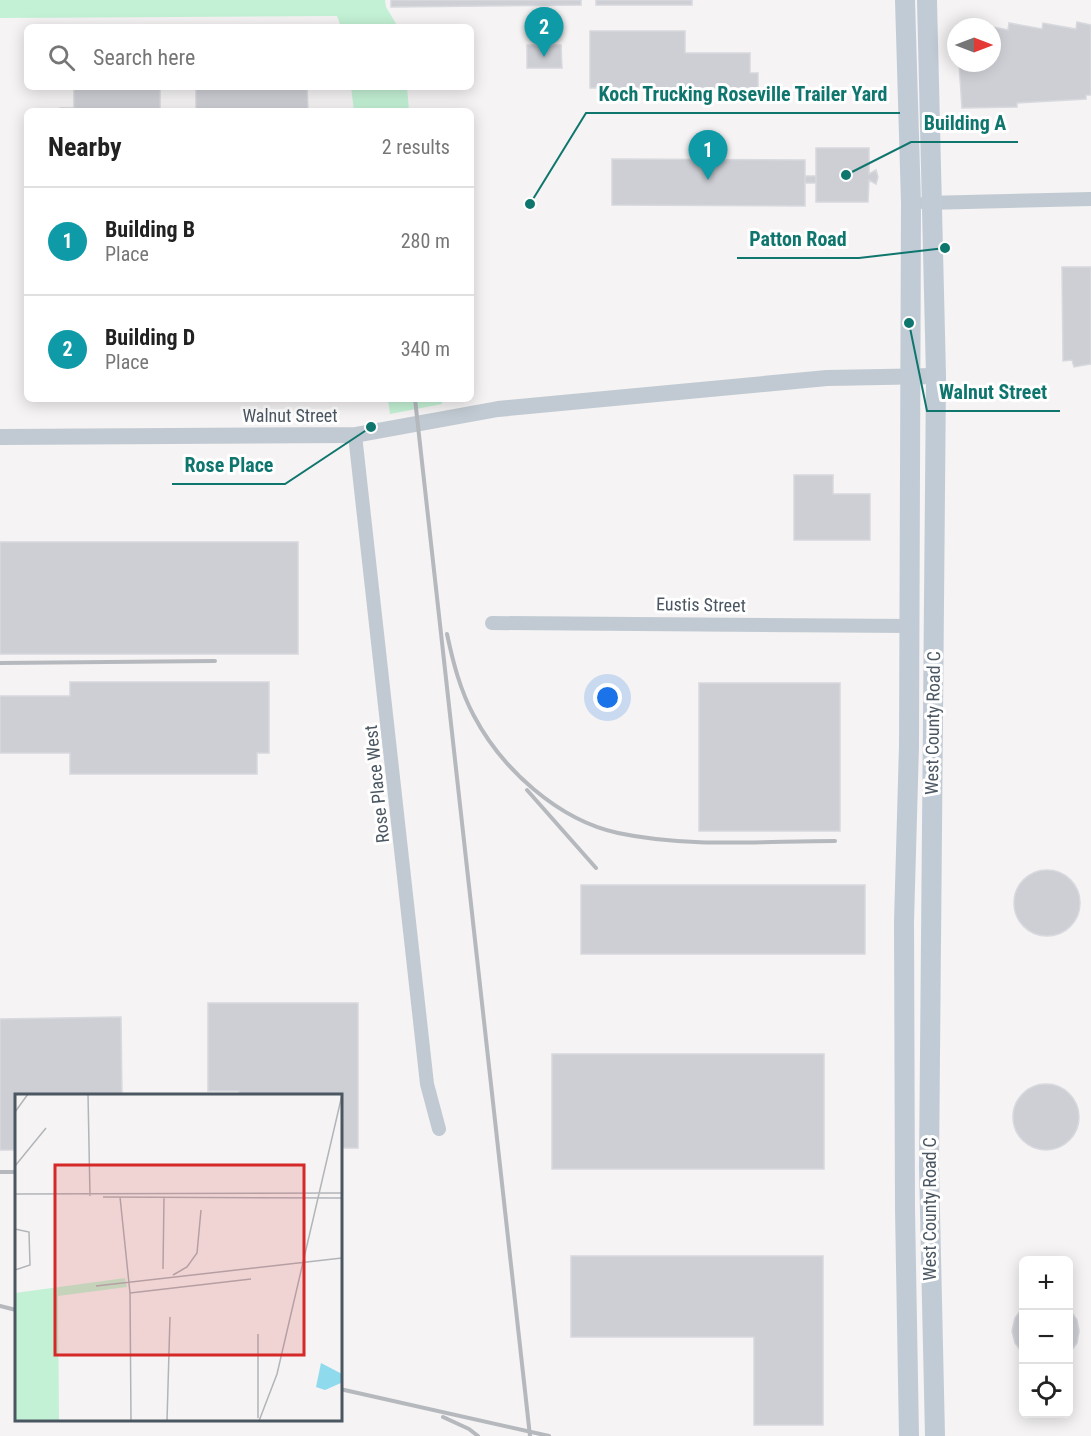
<!DOCTYPE html>
<html lang="en">
<head>
<meta charset="utf-8">
<style>
	body { margin:0; font-family:"Roboto Condensed",sans-serif; background:#f2f2f2; color:#222 }
	.controls { position:absolute; right:18px; bottom:18px; display:grid; overflow:hidden; border-radius:9px; box-shadow:0 3px 15px #0003 }
	.controls button { width:54px; height:54px; display:grid; place-items:center; padding:0; border:0; border-bottom:2px solid #e0e0e0; background:#fff; color:#222; font:30px sans-serif }
	.compass { position:absolute; left:947px; top:18px; width:54px; height:54px; border-radius:50%; background:#fff; box-shadow:0 3px 15px #0003; rotate:90deg }
	.you { position:absolute; left:608px; top:698px; width:21px; height:21px; margin:-15px; border:4px solid #fff; border-radius:50%; background:#1a73e8; box-shadow:0 0 0 9px #1a73e833 }
	.badge { display:grid; place-items:center; width:39px; height:39px; border-radius:50%; background:#1a73e8; color:#fff; font-size:20px; font-weight:700 }
	.pin { position:absolute; translate:-50% -50px; filter:drop-shadow(0 2px 3px #0008) }
	.pin::after { content:''; position:absolute; top:32px; width:21px; height:18px; background:inherit; clip-path:polygon(0 0,100% 0,50% 100%) }
	.list { margin:0; padding:0; list-style:none }
	h2 { display:flex; justify-content:space-between; align-items:center; height:78px; margin:0; padding:0 24px; font-size:26px }
	h2 small { font-size:20px; font-weight:400; color:#767676 }
	.list li { display:grid; grid-template-columns:39px 1fr auto; gap:18px; align-items:center; box-sizing:border-box; height:108px; padding:0 24px; border-top:2px solid #e0e0e0 }
	.list b { display:block; font-size:22px; white-space:nowrap }
	.list p { margin:0; font-size:20px; white-space:nowrap; color:#767676 }
	.list em { font-size:20px; font-style:normal; color:#767676 }
	.icon { flex:none; width:33px; height:33px; fill:none; stroke:currentColor; stroke-width:2; stroke-linecap:round; stroke-linejoin:round }
	.map { position:relative; flex:none; width:1091px; height:1436px; overflow:hidden }
	.search { position:absolute; background:#fff; box-shadow:0 3px 15px #0003; left:24px; top:24px; width:450px; height:66px; display:flex; align-items:center; gap:15px; box-sizing:border-box; padding:0 21px; border-radius:9px; color:#767676; font-size:22px }
	.panel { position:absolute; background:#fff; box-shadow:0 3px 15px #0003; left:24px; top:108px; width:450px; height:294px; border-radius:9px }
	.map>svg:first-child { display:block }
	.green { fill:#c3f1d5 }
	.building { fill:#cdcfd5; stroke:#d7d9de; stroke-width:1.5 }
	.lines { fill:none; stroke-linecap:round; stroke-linejoin:round }
	.minor { stroke:#c1cad2; stroke-width:14 }
	.tertiary { stroke:#c1cad2; stroke-width:16 }
	.secondary { stroke:#c1cbd6; stroke-width:20 }
	.rail { stroke:#b5b8bd; stroke-width:4 }
	.labels { text-anchor:middle; stroke-width:6; stroke-linejoin:round; paint-order:stroke }
	.street-label { font-size:18px; fill:#4a5661; stroke:#fff }
	.inset-road { fill:none; stroke:#b1b4b9; stroke-width:1.5 }
	.view { fill:#d62828; fill-opacity:0.15; stroke:#d62828; stroke-width:3 }
	.inset-edge { fill:none; stroke:#4a5661; stroke-width:3 }
	.leader { fill:none; stroke:#0f766e; stroke-width:2 }
	.callout-dot { fill:#0f766e; stroke:#fff; stroke-width:2 }
	.callout-label { font-size:20px; text-anchor:middle; font-weight:bold; fill:#0f766e; stroke:#fff; stroke-width:6; stroke-linejoin:round; paint-order:stroke }
</style>
</head>
<body>
<div class="map">
<svg width="1091" height="1436" viewBox="0 0 1091 1436">
	<rect width="100%" height="100%" fill="#f5f3f3"/>
	<path class="green" d="M0,0H385L386,7L398,27H341L337,16L0,18Z
		M351,87H407L409,111H354Z
		M388,399H442V404L390,414Z"/>
	<path class="building" d="M391,0H581V5L391,7Z
		M596,0H692V5H596Z
		M1077,22L1091,25V95H1086V99L1017,103V107L962,108L959,63H992V27L1008,30L1009,23L1042,29L1043,23L1076,29Z
		M590,31H685V53H750V73H758V88H590Z
		M527,45H561L562,68H527Z
		M74,87H160V111H60V108H74Z
		M196,87H307L308,111H196Z
		M816,148H869V174L876,170L878,177L876,184L869,180L868,202H816Z
		M612,159L805,160V206L612,205Z
		M805,176H816V183H805Z
		M1062,267H1091V364L1074,367L1072,360L1063,361Z
		M794,475H833V494H870V540H794Z
		M0,542H298V654H0Z
		M70,682H269V753H257V774H70V753H0V696H70Z
		M699,683H840V831H699Z
		M1014 903a33 33 0 1 1 66 0a33 33 0 1 1-66 0Z
		M581,885H865V954H581Z
		M208,1003H358V1148H340V1096H239V1091H208Z
		M121,1017L122,1096H16V1150H0V1019Z
		M552,1054H824V1169H552Z
		M1013 1117a33 33 0 1 1 66 0a33 33 0 1 1-66 0Z
		M571,1256H823V1425H754V1337H571Z
		M1024,1306V1355L1015,1343L1012,1331L1015,1318Z
		M1068,1307L1077,1320L1079,1331L1077,1343L1068,1355Z"/>
	<g class="lines">
		<path class="minor" d="M925,203L1091,199
			M355,435L427,1084L439,1129
			M492,623L910,626"/>
		<path class="tertiary" d="M0,437L355,435L498,409L827,378L936,376"/>
		<path class="secondary" d="M905,0L911,203L909,746L904,922L905,1209L909,1436
			M927,0L936,376L929,1167L935,1436"/>
		<path class="rail" d="M415,399L530,1436
			M447,634C453,662 460,690 474,716C502,769 558,820 618,833C688,848 764,841 835,841
			M0,663L215,661
			M527,790L596,868
			M0,1172H16
			M0,1306L16,1310
			M340,1389L549,1436
			M443,1417L469,1429L478,1436"/>
	</g>
	<g class="labels">
		<g class="street-label">
			<text x="290" y="422">Walnut Street</text>
			<text transform="translate(701 605) rotate(1)" y="6">Eustis Street</text>
			<text transform="translate(933 723) rotate(-89)" y="6">West County Road C</text>
			<text transform="translate(377 784) rotate(-96)" y="6">Rose Place West</text>
			<text transform="translate(930 1209) rotate(-90)" y="6">West County Road C</text>
		</g>
	</g>
	<g transform="translate(15 1094)">
		<rect width="327" height="327" fill="#f5f3f3"/>
		<path d="M110,184L112,193L43,202L44,327H0V199Z" fill="#c3f1d5"/>
		<path d="M306,269L327,280L326,289L310,296L301,293Z" fill="#90daee"/>
		<path class="inset-road" d="M73,0L75,102M0,18L13,0M0,72L31,34M0,100L327,99M88,103L327,104M105,103L115,199L116,327M0,135L14,138L15,171L0,176M148,175L149,103M158,181L172,173L182,159L186,116M81,192L327,164M115,199L236,185M243,324V240M152,327L155,223M244,327L262,280L327,1"/>
		<path class="view" d="M40,71H289V261H40Z"/>
		<rect width="327" height="327" class="inset-edge"/>
	</g>
	<path class="leader" d="M530 204L586 113H900M846 175L911 142H1018M945 248L859 258H737M909 323L927 411H1060M371 427L285 484H172"/>
	<g class="callout-dot">
		<circle cx="530" cy="204" r="6"/>
		<circle cx="846" cy="175" r="6"/>
		<circle cx="945" cy="248" r="6"/>
		<circle cx="909" cy="323" r="6"/>
		<circle cx="371" cy="427" r="6"/>
	</g>
	<g class="callout-label">
		<text x="743" y="101">Koch Trucking Roseville Trailer Yard</text>
		<text x="965" y="130">Building A</text>
		<text x="798" y="246">Patton Road</text>
		<text x="993" y="399">Walnut Street</text>
		<text x="229" y="472">Rose Place</text>
	</g>
</svg>
<div class="controls">
<button>+</button>
<button>−</button>
<button><svg class="icon" aria-label="locate" viewBox="0 0 24 24"><circle cx="12" cy="12" r="6"/><path d="M12 2v4M12 18v4M2 12h4M18 12h4"/></svg></button>
</div>
<svg class="compass" viewBox="-18 -18 36 36"><path d="M0-13l5 13h-10z" fill="#e53935"/><path d="M0 13l5-13h-10z" fill="#767676"/></svg>
<div class="you"></div>
<div class="pin badge" style="left:708px;top:180px;background:#0f9aa8">1</div>
<div class="pin badge" style="left:544px;top:57px;background:#0f9aa8">2</div>
<div class="search"><svg class="icon" aria-label="search" viewBox="0 0 24 24"><circle cx="10" cy="10" r="6"/><path d="M15 15l6 6"/></svg>Search here</div>
<section class="panel">
<h2>Nearby<small>2 results</small></h2>
<ul class="list">
<li><span class="badge" style="background:#0f9aa8">1</span><div><b>Building B</b><p>Place</p></div><em>280 m</em></li>
<li><span class="badge" style="background:#0f9aa8">2</span><div><b>Building D</b><p>Place</p></div><em>340 m</em></li>
</ul>
</section>
</div>
</body>
</html>
